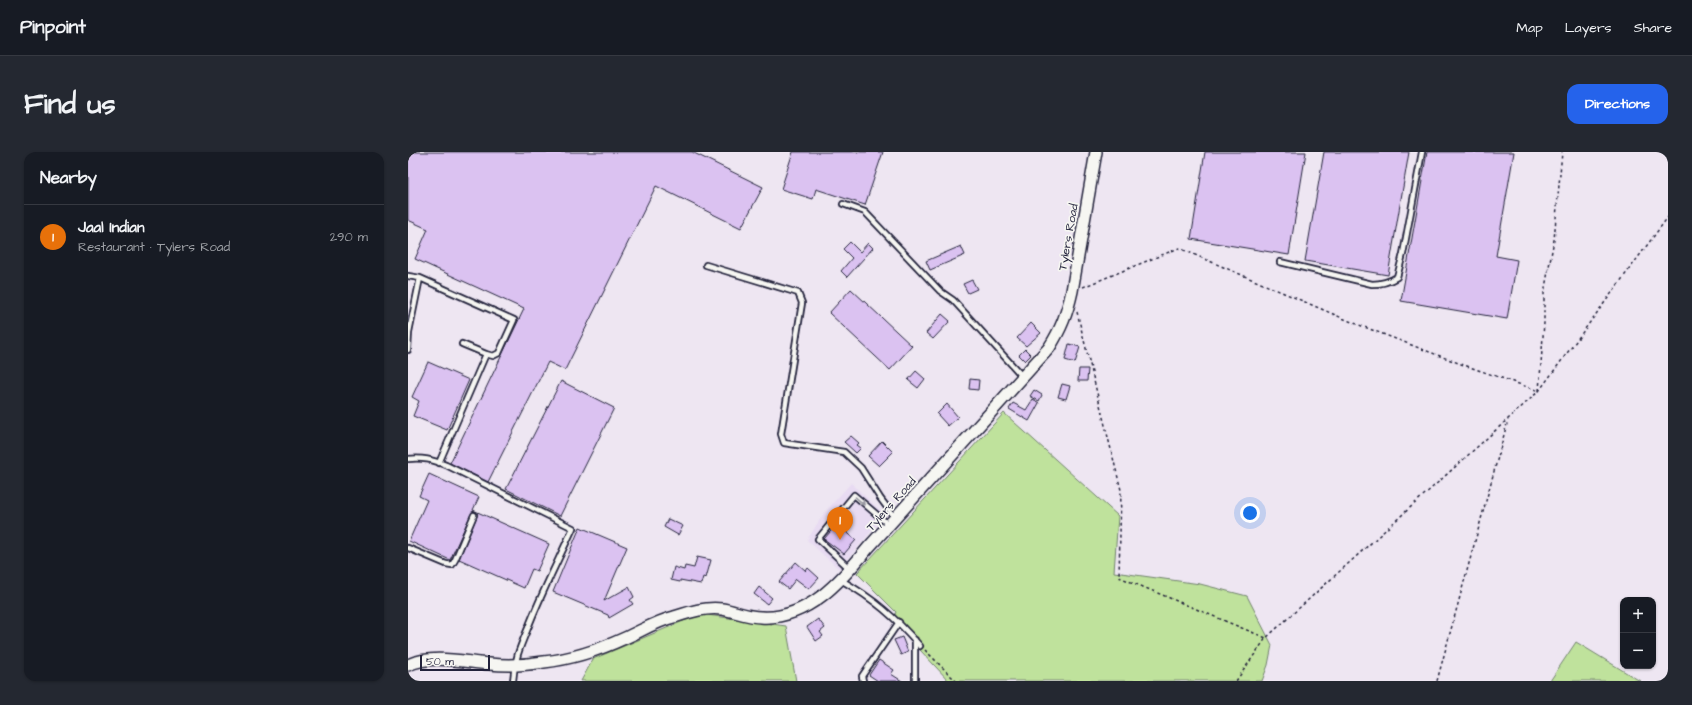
<!DOCTYPE html>
<html lang="en">
<head>
<meta charset="utf-8">
<style>
	body { margin:0; font-family:"Architects Daughter",sans-serif; background:#242831; color:#f1f3f6 }
	.controls { position:absolute; right:12px; bottom:12px; display:grid; overflow:hidden; border-radius:8px; box-shadow:0 1px 3px #0004 }
	.controls button { width:36px; height:36px; display:grid; place-items:center; padding:0; border:0; border-bottom:1px solid #363941; background:#171b24; color:#f1f3f6; font:20px sans-serif }
	.scale { position:absolute; left:12px; bottom:10px; width:70px; box-sizing:border-box; padding-left:4px; border:2px solid #22223b; border-top:0; font-size:11px; line-height:14px; white-space:nowrap; color:#22223b; -webkit-text-stroke:3px #f6f6f2; paint-order:stroke }
	.you { position:absolute; left:842px; top:361px; width:14px; height:14px; margin:-10px; border:3px solid #fff; border-radius:50%; background:#1a73e8; box-shadow:0 0 0 6px #1a73e833 }
	.badge { display:grid; place-items:center; width:26px; height:26px; border-radius:50%; background:#2563eb; color:#fff; font-size:13px; font-weight:700 }
	.pin { position:absolute; translate:-50% -33px; filter:drop-shadow(0 1px 2px #0008) }
	.pin::after { content:''; position:absolute; top:21px; width:14px; height:12px; background:inherit; clip-path:polygon(0 0,100% 0,50% 100%) }
	.list { margin:0; padding:0; list-style:none }
	h2 { display:flex; justify-content:space-between; align-items:center; height:52px; margin:0; padding:0 16px; font-size:17px }
	h2 small { font-size:13px; font-weight:400; color:#9ea1a6 }
	.list li { display:grid; grid-template-columns:26px 1fr auto; gap:12px; align-items:center; box-sizing:border-box; height:64px; padding:0 16px; border-top:1px solid #363941 }
	.list b { display:block; font-size:15px; white-space:nowrap }
	.list p { margin:0; font-size:13px; white-space:nowrap; color:#9ea1a6 }
	.list em { font-size:13px; font-style:normal; color:#9ea1a6 }
	.map { position:relative; flex:none; width:1260px; height:529px; overflow:hidden; border-radius:12px }
	header { display:flex; align-items:center; gap:24px; box-sizing:border-box; height:56px; padding:0 20px; background:#171b24; border-bottom:1px solid #363941 }
	header strong { font-size:19px }
	nav { display:flex; gap:22px; margin-inline-start:auto; font-size:14px }
	.intro { display:flex; align-items:center; justify-content:space-between; box-sizing:border-box; height:96px; padding:0 24px }
	h1 { margin:0; font-size:28px }
	.button { padding:10px 18px; border-radius:12px; background:#2563eb; color:#fff; font-size:14px; font-weight:700 }
	main { display:flex; gap:24px; padding:0 24px }
	aside { flex:1; background:#171b24; border-radius:12px; box-shadow:0 1px 3px #0004 }
	.map>svg:first-child { display:block }
	.built { fill:#e8dbf2 }
	.green { fill:#bfe29c; stroke:#70826c }
	.building { fill:#dbc2f1; stroke:#22223b }
	.lines { fill:none; stroke-linecap:round; stroke-linejoin:round }
	.service-casing { stroke:#22223b; stroke-width:8 }
	.tertiary-casing { stroke:#22223b; stroke-width:14 }
	.path { stroke:#22223b; stroke-width:1.5; stroke-dasharray:3 3; stroke-linecap:butt }
	.service { stroke:#f6f6f2; stroke-width:4.5 }
	.tertiary { stroke:#f6f6f2; stroke-width:11 }
	.oneway { stroke:#9797a0 }
	.labels { text-anchor:middle; stroke-width:3.5; stroke-linejoin:round; paint-order:stroke }
	.street-label { font-size:12px; fill:#22223b; stroke:#f6f6f2 }
</style>
</head>
<body>
<header>
<strong>Pinpoint</strong>
<nav><a>Map</a><a>Layers</a><a>Share</a></nav>
</header>
<div class="intro"><h1>Find us</h1><a class="button">Directions</a></div>
<main>
<aside>
<h2>Nearby<small></small></h2>
<ul class="list">
<li><span class="badge" style="background:#e8710a">1</span><div><b>Jaal Indian</b><p>Restaurant · Tylers Road</p></div><em>290 m</em></li>
</ul>
</aside>
<div class="map">
<svg width="1260" height="529" viewBox="0 0 1260 529">
	<rect width="100%" height="100%" fill="#eee6f2"/>
	<filter id="ink" filterUnits="userSpaceOnUse"><feTurbulence type="fractalNoise" baseFrequency=".025" numOctaves="2"/><feDisplacementMap in="SourceGraphic" scale="8" xChannelSelector="R" yChannelSelector="G"/><feConvolveMatrix kernelMatrix="1 2 1 2 8 2 1 2 1" color-interpolation-filters="sRGB"/></filter>
	<g filter="url(#ink)">
		<path class="built" d="M443,331L477,363L431,417L399,388L416,361Z"/>
		<path class="green" d="M596,261L710,364L706,420L792,432L839,444L864,493L860,513L854,529H541L484,468L488,460L449,421Z
			M292,462L378,474L388,529H173L185,507Z
			M1168,490L1232,529H1142Z"/>
		<path class="building" d="M0,0H284L355,35L333,76L248,34L157,218L140,210L80,330L42,311L116,157L7,107L20,77L0,68Z
			M385,0H475L457,53L408,37L405,47L373,37Z
			M797,0H898L881,103L783,87Z
			M916,0H1001L980,123L897,109Z
			M1019,0H1106L1088,104L1109,108L1099,167L993,149Z
			M442,90L452,100L460,91L465,96L439,125L433,119L444,106L435,97Z
			M553,94L557,103L522,118L518,109Z
			M564,128L569,137L560,141L555,132Z
			M443,137L504,194L482,218L421,161Z
			M534,162L542,169L525,187L518,181Z
			M623,171L633,181L618,194L609,186Z
			M661,192L672,195L667,211L657,208Z
			M617,197L623,203L617,209L611,203Z
			M20,210L61,228L39,278L5,264L11,249L4,245Z
			M671,217H680L679,229H670Z
			M508,219L517,227L510,236L500,228Z
			M562,227L571,228L570,238L561,237Z
			M153,229L206,256L152,364L98,337Z
			M654,232L662,234L658,247L650,245Z
			M626,238L634,243L631,249L622,244Z
			M625,247L631,251L621,269L601,257L605,251L618,258Z
			M539,252L550,265L540,274L529,262Z
			M443,284L451,291L449,293L453,296L448,301L436,290Z
			M474,289L485,300L471,314L460,304Z
			M21,322L71,345L65,358L141,392L129,419L124,417L116,436L51,407L69,364V361L67,359L63,362L42,408L1,389L19,348L11,344Z
			M260,367L275,374L270,383L256,375Z
			M429,372L448,388L436,402L416,387Z
			M172,375L219,395L196,449L221,435L226,445L222,448L225,452L201,466L200,463L145,440Z
			M289,405L303,408L298,426L295,425L293,432L272,428V430L263,428L266,415L276,418L277,414L286,416Z
			M388,410L398,419L400,416L411,426L401,437L388,427L380,437L371,430Z
			M351,435L364,446L359,452L346,442Z
			M410,467L417,476L412,480L415,484L408,489L399,475Z
			M494,485L500,500L493,503L486,488Z
			M471,508L486,518L483,522L494,529H470L461,523Z"/>
		<g class="lines">
			<g class="service-casing">
				<path id="service" d="M435,52L457,60L532,139L545,148L615,225
					M872,110L964,132C973,132 981,130 989,125L995,102L1014,0
					M298,113L390,141L394,151L373,282L376,291L436,300L453,316L472,346L487,366
					M0,124L12,126L106,168L91,201L85,204L78,202
					M0,198L1,180L12,126
					M0,307C14,305 25,308 38,313L165,376C150,409 133,442 120,476C112,495 106,509 105,529
					M31,311L78,202L54,192
					M0,396L38,412L44,413L47,408L66,363
					M442,417L410,387L446,343L481,373
					M433,428C466,447 487,465 512,494
					M507,488V529
					M455,529L454,524L491,470"/>
			</g>
			<g class="tertiary-casing">
				<path id="tertiary" d="M0,513C24,502 56,510 81,512C99,514 118,513 136,510C164,507 191,498 217,486C233,479 249,469 266,465C282,460 297,455 314,457C327,459 339,465 353,465C399,468 433,429 460,396L641,196C653,177 659,162 664,139L688,0"/>
			</g>
			<path class="path" d="M675,135L771,96L946,171L1053,212L1131,239
				M669,160L713,338L711,425L858,486
				M1131,239L1136,171V141L1146,88L1154,0
				M517,498L548,529
				M828,529L858,486L1131,239L1260,65
				M1029,529L1100,268"/>
			<use href="#service" class="service"/>
			<use href="#tertiary" class="tertiary"/>
		</g>
		<defs><path id="oneway-shaft" d="M-6 0H5M1.5-3L5.5 0L1.5 3" fill="none" stroke-width="1.6" stroke-linecap="round" stroke-linejoin="round"/></defs>
		<use class="oneway" href="#oneway-shaft" transform="translate(452 349) rotate(41)"/>
	</g>
	<g class="labels">
		<g class="street-label">
			<text transform="translate(660 85) rotate(-80)" y="4">Tylers Road</text>
			<text transform="translate(483 352) rotate(-48)" y="4">Tylers Road</text>
		</g>
	</g>
</svg>
<div class="controls">
<button>+</button>
<button>−</button>
</div>
<div class="scale">50 m</div>
<div class="you"></div>
<div class="pin badge" style="left:432px;top:388px;background:#e8710a">1</div>
</div>
</main>
</body>
</html>
